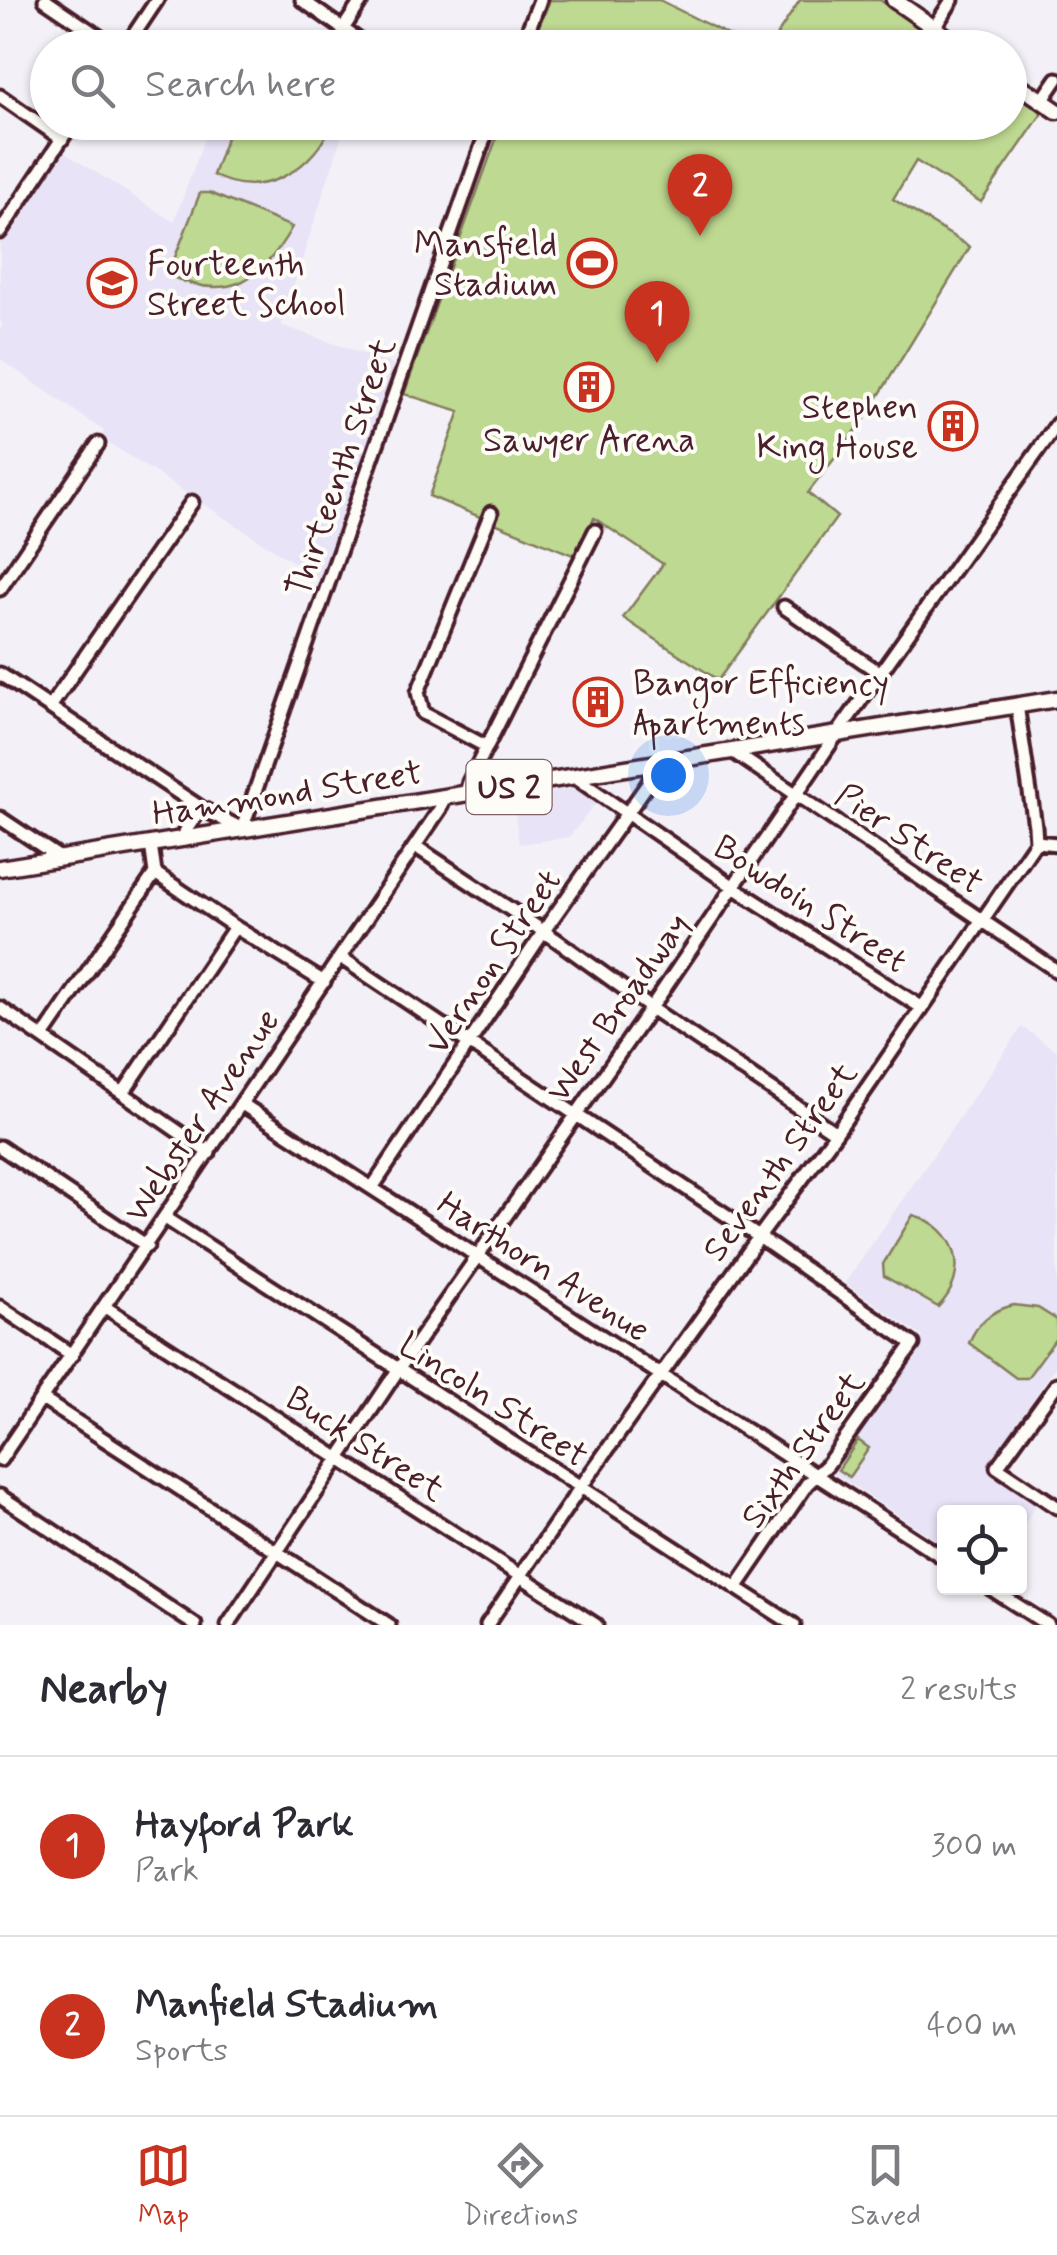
<!DOCTYPE html>
<html lang="en">
<head>
<meta charset="utf-8">
<style>
	body { margin:0; font-family:Mynerve,sans-serif; background:#f7f7f7; color:#2b2b33 }
	.controls { position:absolute; right:30px; bottom:30px; display:grid; overflow:hidden; border-radius:10px; box-shadow:0 2px 8px #0004 }
	.controls button { width:90px; height:90px; display:grid; place-items:center; padding:0; border:0; border-bottom:2px solid #e1e1e2; background:#fff; color:#2b2b33; font:50px sans-serif }
	.you { position:absolute; left:668px; top:775px; width:35px; height:35px; margin:-25px; border:8px solid #fff; border-radius:50%; background:#1a73e8; box-shadow:0 0 0 15px #1a73e833 }
	.badge { display:grid; place-items:center; width:65px; height:65px; border-radius:50%; background:#c8321e; color:#fff; font-size:32px; font-weight:700 }
	.pin { position:absolute; translate:-50% -82px; filter:drop-shadow(0 2px 5px #0008) }
	.pin::after { content:''; position:absolute; top:52px; width:35px; height:30px; background:inherit; clip-path:polygon(0 0,100% 0,50% 100%) }
	.list { margin:0; padding:0; list-style:none }
	h2 { display:flex; justify-content:space-between; align-items:center; height:130px; margin:0; padding:0 40px; font-size:42px }
	h2 small { font-size:32px; font-weight:400; color:#7c7c81 }
	.list li { display:grid; grid-template-columns:65px 1fr auto; gap:30px; align-items:center; box-sizing:border-box; height:180px; padding:0 40px; border-top:2px solid #e1e1e2 }
	.list b { display:block; font-size:38px; white-space:nowrap }
	.list p { margin:0; font-size:32px; white-space:nowrap; color:#7c7c81 }
	.list em { font-size:32px; font-style:normal; color:#7c7c81 }
	.icon { flex:none; width:55px; height:55px; fill:none; stroke:currentColor; stroke-width:2; stroke-linecap:round; stroke-linejoin:round }
	.map { position:relative; flex:none; width:1057px; height:1625px; overflow:hidden }
	.search { position:absolute; background:#fff; box-shadow:0 2px 8px #0004; left:30px; right:30px; top:30px; height:110px; display:flex; align-items:center; gap:25px; box-sizing:border-box; padding:0 35px; border-radius:55px; color:#7c7c81; font-size:38px }
	.sheet { height:490px; background:#fff }
	nav { display:flex; justify-content:space-around; align-items:center; box-sizing:border-box; height:140px; border-top:2px solid #e1e1e2; background:#fff; font-size:28px; color:#7c7c81 }
	nav a { display:grid; justify-items:center; gap:5px }
	nav .on { color:#c8321e }
	.map>svg:first-child { display:block }
	.built { fill:#e8e3f6 }
	.green { fill:#bed991; stroke:#847c5e; stroke-width:2.5 }
	.lines { fill:none; stroke-linecap:round; stroke-linejoin:round }
	.minor-casing { stroke:#4a1f2b; stroke-width:19 }
	.major-casing { stroke:#4a1f2b; stroke-width:21 }
	.minor { stroke:#fdfcf7; stroke-width:11 }
	.major { stroke:#fdfcf7; stroke-width:14 }
	.labels { text-anchor:middle; stroke-width:8; stroke-linejoin:round; paint-order:stroke }
	.shield { fill:#fdfcf7; stroke:#806168; stroke-width:2.5 }
	.shield-label { font-size:32px; font-weight:bold; fill:#4a1f2b }
	.poi-label { font-size:35px; fill:#4a1f2b; stroke:#fdfcf7; text-anchor:end }
	.street-label { font-size:35px; fill:#4a1f2b; stroke:#fdfcf7 }
</style>
</head>
<body>
<div class="map">
<svg width="1057" height="1625" viewBox="0 0 1057 1625">
	<rect width="100%" height="100%" fill="#f3f1f7"/>
	<filter id="ink" filterUnits="userSpaceOnUse"><feTurbulence type="fractalNoise" baseFrequency=".01" numOctaves="2"/><feDisplacementMap in="SourceGraphic" scale="20" xChannelSelector="R" yChannelSelector="G"/><feConvolveMatrix kernelMatrix="1 2 1 2 8 2 1 2 1" color-interpolation-filters="sRGB"/></filter>
	<g filter="url(#ink)">
		<path class="built" d="M210,123H346L281,325L397,366L321,580L101,438L104,431L0,359V330L3,324L0,322V244L62,151L174,222Z
			M593,785L604,793L569,837L519,844L513,798Z
			M1022,1027L1057,1051V1364L986,1468L1038,1501L1020,1531V1512H944V1545L831,1471L923,1337L845,1283Z"/>
		<path class="green" d="M550,0H659L752,47H530Z
			M800,0H880L950,47H769Z
			M1010,88L1040,108L1041,115L981,202L916,161L893,199L970,247L864,420L808,493L837,517L718,680L623,618L663,564L594,518L575,556L429,496L460,411L404,394L502,123L1010,122Z
			M232,122L315,123L329,130C308,173 259,200 213,175Z
			M200,193H210L292,227C262,281 228,303 168,275Z
			M913,1215C958,1227 971,1274 938,1307L884,1276L883,1264Z
			M1014,1305L1038,1308L1057,1320V1337L1027,1378H1016L969,1343C977,1322 992,1310 1014,1305Z
			M858,1440L869,1448L849,1477L838,1470Z"/>
		<g class="lines">
			<g class="minor-casing">
				<path id="minor" d="M45,0L116,48
					M302,0L370,48
					M934,28L952,0
					M343,29L362,0
					M125,48L157,0
					M521,48L540,0
					M0,96L62,139
					M1042,101L1057,79
					M0,232L73,122
					M0,589L98,444
					M784,607L881,674
					M0,674L201,808L242,829L490,122
					M50,707L192,502
					M487,747L423,713L418,692L491,513
					M732,751L1057,971
					M573,776L744,894L921,1007
					M466,793L469,782L595,531
					M0,818L60,858
					M180,839L201,808
					M1036,842L1057,844
					M151,844L155,873L235,927L324,982
					M415,846L555,939L651,1008L836,1133
					M340,957L759,1237L913,1344L827,1465L807,1484L736,1588
					M0,1008L209,1153
					M43,1037L155,873
					M123,1093L235,927
					M242,1104L944,1558
					M0,1147L147,1246
					M372,1188L550,922L647,785L652,775L651,764
					M165,1218L794,1625
					M0,1307L72,1355
					M105,1307L596,1625
					M1057,1384L997,1467L1057,1507
					M42,1399L389,1625
					M0,1460L440,809L444,797
					M0,1496L195,1625
					M990,1588L1048,1625
					M228,1625L398,1370L651,1008L837,734L1057,424
					M487,1625L580,1488L759,1237L836,1133L1036,842L1035,826L1017,705"/>
			</g>
			<g class="major-casing">
				<path id="major" d="M894,0L963,48
					M1010,79L1057,111
					M0,868L1057,699"/>
			</g>
			<use href="#minor" class="minor"/>
			<use href="#major" class="major"/>
		</g>
	</g>
	<defs>
		<g id="stadium-ring" transform="scale(2.5)"><circle r="9.5" fill="#fdfcf7" stroke="#c8321e" stroke-width="1.5"/><path d="M0-5a6.5 5 0 1 0 0 10a6.5 5 0 1 0 0-10ZM-3.5-1.8h7v3.6h-7Z" fill="#c8321e"/></g>
		<g id="school-ring" transform="scale(2.5)"><circle r="9.5" fill="#fdfcf7" stroke="#c8321e" stroke-width="1.5"/><path d="M0-5L7-2L0 1L-7-2ZM-4 1L0 2.5L4 1V4Q0 6-4 4Z" fill="#c8321e"/></g>
		<g id="building-ring" transform="scale(2.5)"><circle r="9.5" fill="#fdfcf7" stroke="#c8321e" stroke-width="1.5"/><path d="M-4-6H4V6H1V3H-1V6H-4ZM-2.5-4.3h1.7v1.8h-1.7ZM.8-4.3h1.7v1.8H.8ZM-2.5-1h1.7V.8h-1.7ZM.8-1h1.7V.8H.8Z" fill="#c8321e"/></g>
	</defs>
	<g fill-rule="evenodd">
		<use href="#stadium-ring" x="592" y="263"/>
		<use href="#school-ring" x="112" y="283"/>
		<use href="#building-ring" x="589" y="387"/>
		<use href="#building-ring" x="953" y="426"/>
		<use href="#building-ring" x="598" y="702"/>
	</g>
	<g class="labels">
		<rect class="shield" x="466.5" y="760" width="85" height="54" rx="8"/>
		<g class="shield-label">
			<text x="509" y="798">US 2</text>
		</g>
		<g class="poi-label">
			<text x="557" y="255">Mansfield<tspan x="557" dy="40">Stadium</tspan></text>
			<text x="147" y="275" text-anchor="start">Fourteenth<tspan x="147" dy="40">Street School</tspan></text>
			<text x="918" y="418">Stephen<tspan x="918" dy="40">King House</tspan></text>
			<text x="589" y="451" text-anchor="middle">Sawyer Arena</text>
			<text x="633" y="694" text-anchor="start">Bangor Efficiency<tspan x="633" dy="40">Apartments</tspan></text>
		</g>
		<g class="street-label">
			<text transform="translate(340 467) rotate(-71)" y="12">Thirteenth Street</text>
			<text transform="translate(287 792) rotate(-9)" y="12">Hammond Street</text>
			<text transform="translate(910 838) rotate(34)" y="12">Pier Street</text>
			<text transform="translate(811 903) rotate(33)" y="12">Bowdoin Street</text>
			<text transform="translate(492 961) rotate(-56)" y="12">Vernon Street</text>
			<text transform="translate(617 1007) rotate(-55)" y="12">West Broadway</text>
			<text transform="translate(201 1115) rotate(-56)" y="12">Webster Avenue</text>
			<text transform="translate(779 1161) rotate(-54)" y="12">Seventh Street</text>
			<text transform="translate(544 1266) rotate(33)" y="12">Harthorn Avenue</text>
			<text transform="translate(494 1399) rotate(33)" y="12">Lincoln Street</text>
			<text transform="translate(366 1443) rotate(33)" y="12">Buck Street</text>
			<text transform="translate(802 1449) rotate(-54)" y="12">Sixth Street</text>
		</g>
	</g>
</svg>
<div class="controls">
<button><svg class="icon" aria-label="locate" viewBox="0 0 24 24"><circle cx="12" cy="12" r="6"/><path d="M12 2v4M12 18v4M2 12h4M18 12h4"/></svg></button>
</div>
<div class="you"></div>
<div class="pin badge" style="left:657px;top:363px">1</div>
<div class="pin badge" style="left:700px;top:236px">2</div>
<div class="search"><svg class="icon" aria-label="search" viewBox="0 0 24 24"><circle cx="10" cy="10" r="6"/><path d="M15 15l6 6"/></svg>Search here</div>
</div>
<section class="sheet">
<h2>Nearby<small>2 results</small></h2>
<ul class="list">
<li><span class="badge">1</span><div><b>Hayford Park</b><p>Park</p></div><em>300 m</em></li>
<li><span class="badge">2</span><div><b>Manfield Stadium</b><p>Sports</p></div><em>400 m</em></li>
</ul>
</section>
<nav>
<a class="on"><svg class="icon" aria-label="map" viewBox="0 0 24 24"><path d="M3 6l6-2 6 2 6-2v14l-6 2-6-2-6 2zM9 4v14M15 6v14"/></svg>Map</a>
<a><svg class="icon" aria-label="directions" viewBox="0 0 24 24"><path d="M12 3l9 9-9 9-9-9zM9 14v-3h6M13 9l2 2-2 2"/></svg>Directions</a>
<a><svg class="icon" aria-label="saved" viewBox="0 0 24 24"><path d="M7 4h10v16l-5-4-5 4z"/></svg>Saved</a>
</nav>
</body>
</html>
